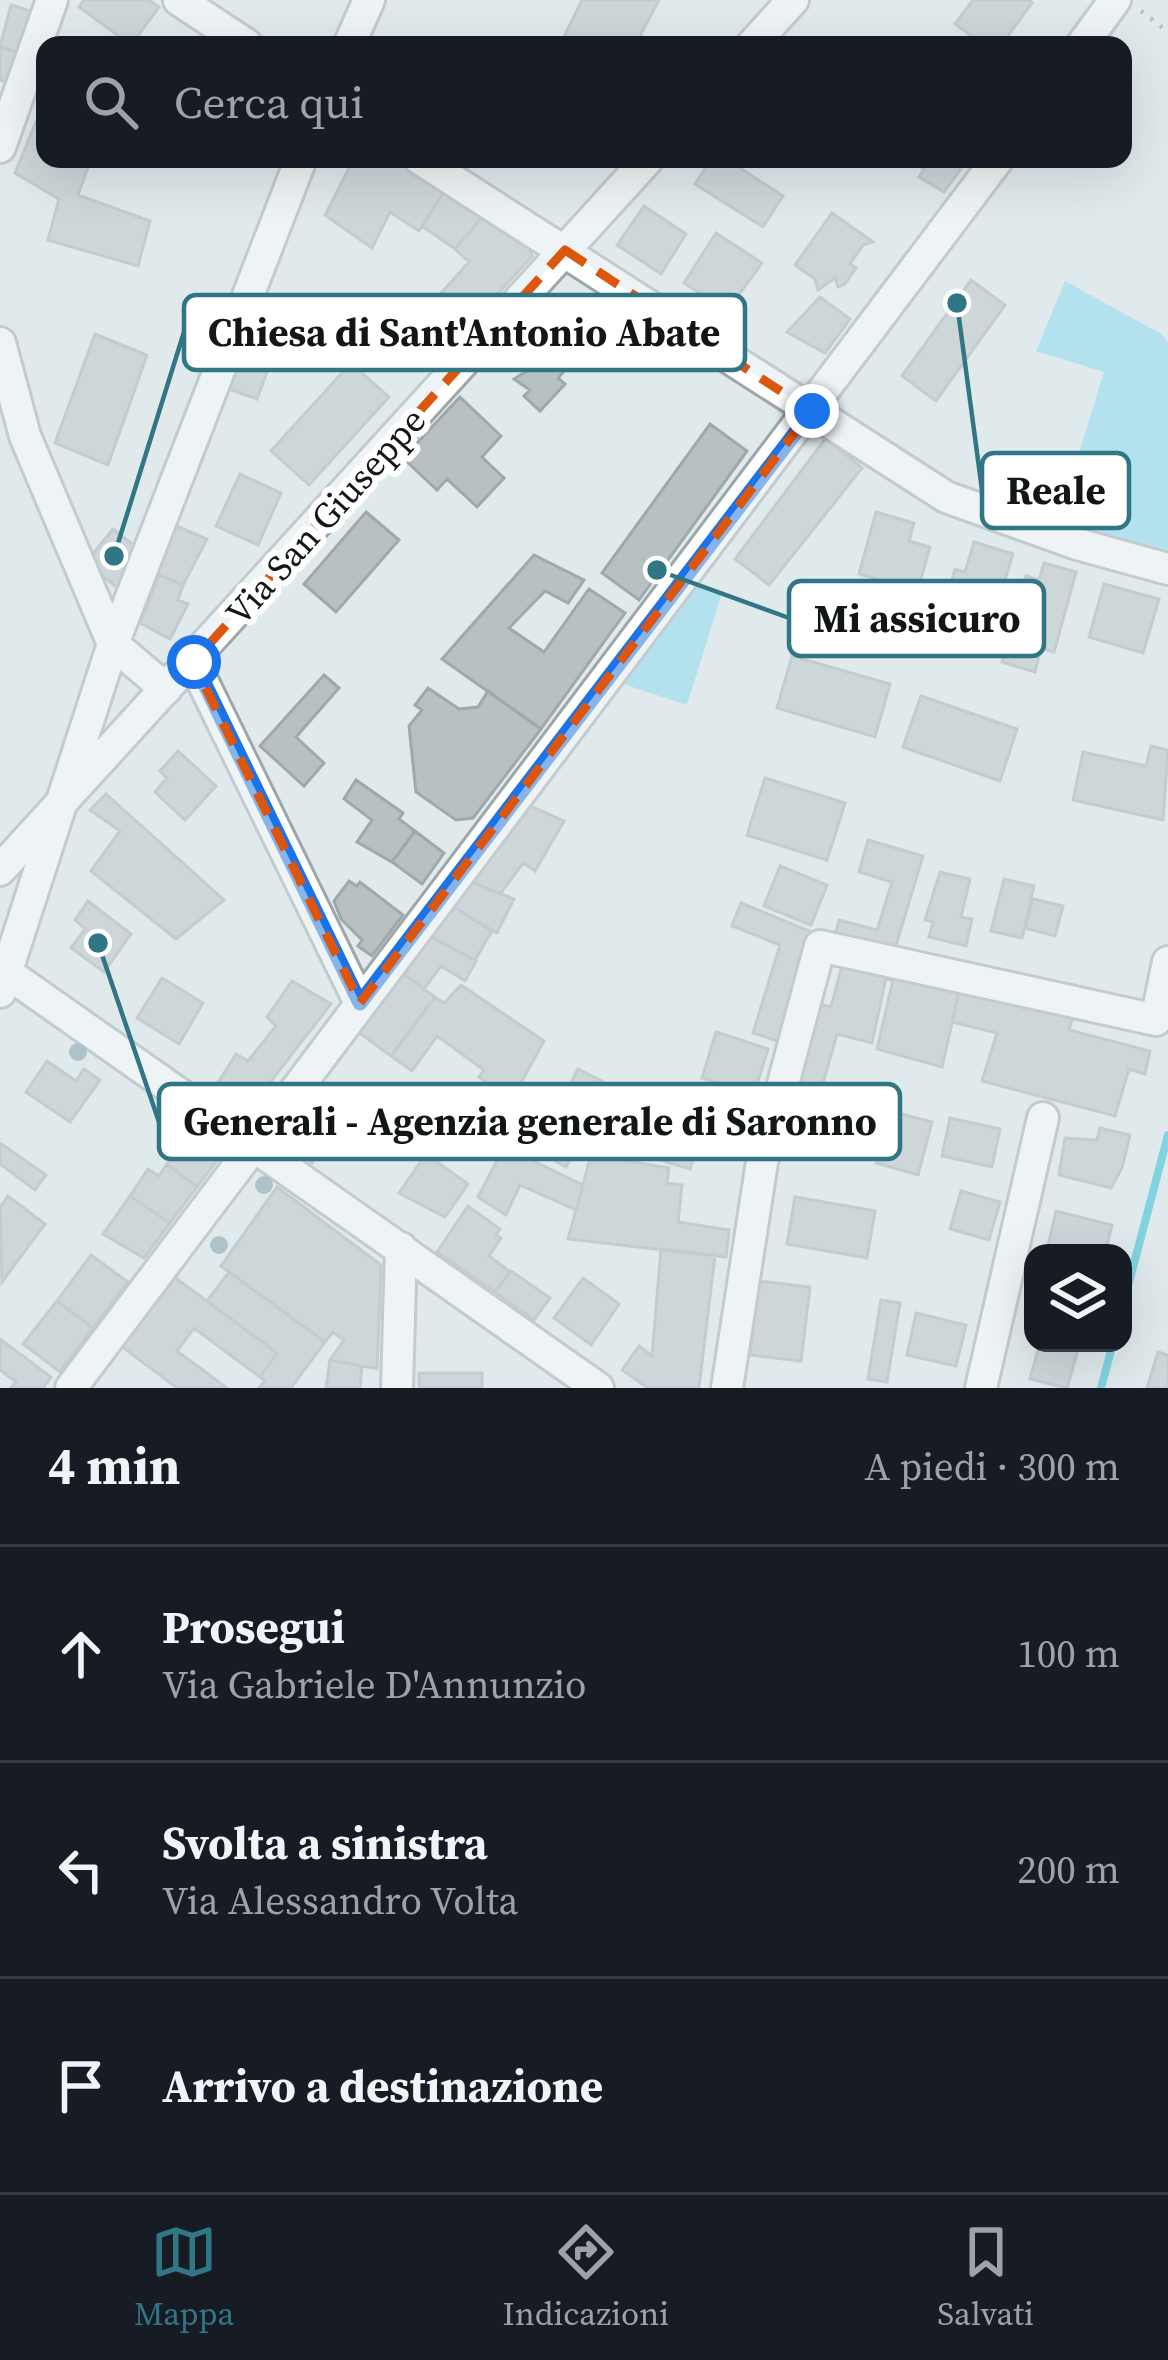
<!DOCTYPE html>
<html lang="it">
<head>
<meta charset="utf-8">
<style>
	body { margin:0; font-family:"Source Serif 4",serif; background:#242831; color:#f1f3f6 }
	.controls { position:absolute; right:36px; bottom:36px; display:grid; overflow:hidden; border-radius:24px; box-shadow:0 12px 48px #0002 }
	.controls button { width:108px; height:108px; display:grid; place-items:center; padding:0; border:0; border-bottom:3px solid #363941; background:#171b24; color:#f1f3f6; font:60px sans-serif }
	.stop { position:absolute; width:36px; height:36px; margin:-27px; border:9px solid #1a73e8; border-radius:50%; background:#fff }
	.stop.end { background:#1a73e8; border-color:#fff; box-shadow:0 3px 12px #0008 }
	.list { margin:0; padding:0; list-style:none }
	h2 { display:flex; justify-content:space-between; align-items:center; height:156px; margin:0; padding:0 48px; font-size:51px }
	h2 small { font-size:39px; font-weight:400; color:#9ea1a6 }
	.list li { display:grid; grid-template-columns:78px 1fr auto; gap:36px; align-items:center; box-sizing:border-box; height:216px; padding:0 48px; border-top:3px solid #363941 }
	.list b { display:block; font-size:45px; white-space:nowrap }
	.list p { margin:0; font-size:39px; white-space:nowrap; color:#9ea1a6 }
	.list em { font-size:39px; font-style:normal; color:#9ea1a6 }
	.icon { flex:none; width:66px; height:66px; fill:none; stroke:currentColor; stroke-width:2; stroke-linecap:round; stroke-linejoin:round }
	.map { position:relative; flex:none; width:1168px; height:1388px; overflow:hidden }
	.search { position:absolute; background:#171b24; box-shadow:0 12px 48px #0002; left:36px; right:36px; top:36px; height:132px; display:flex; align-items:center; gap:30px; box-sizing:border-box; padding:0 42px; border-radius:24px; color:#9ea1a6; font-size:45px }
	.sheet { height:804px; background:#171b24 }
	nav { display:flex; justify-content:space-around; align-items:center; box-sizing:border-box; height:168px; border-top:3px solid #363941; background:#171b24; font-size:33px; color:#9ea1a6 }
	nav a { display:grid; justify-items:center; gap:6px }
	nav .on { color:#317684 }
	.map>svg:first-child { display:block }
	.green { fill:#7ddaf0 }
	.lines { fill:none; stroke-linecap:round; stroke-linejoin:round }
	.stream { stroke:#10b9d5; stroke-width:8 }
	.building { fill:#b7c1c4; stroke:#9fa9ac; stroke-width:3 }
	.minor-casing { stroke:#9da7a9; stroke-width:36 }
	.path { stroke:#858c8f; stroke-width:4.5; stroke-dasharray:3 9; stroke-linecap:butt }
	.minor { stroke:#fff; stroke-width:30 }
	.tree { fill:#71969e }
	.route { stroke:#1a73e8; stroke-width:15 }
	.marked { fill:none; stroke:#dd560d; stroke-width:9; stroke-dasharray:24 15; stroke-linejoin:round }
	.labels { text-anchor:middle; stroke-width:12; stroke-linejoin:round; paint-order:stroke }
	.street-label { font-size:36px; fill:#121617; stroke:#fff }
	.leader { fill:none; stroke:#317684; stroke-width:4.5 }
	.callout-dot { fill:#317684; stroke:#fff; stroke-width:4.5 }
	.callout { fill:#fff; stroke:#317684; stroke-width:4.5 }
	.callout-label { font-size:39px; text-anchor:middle; font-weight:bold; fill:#121617 }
</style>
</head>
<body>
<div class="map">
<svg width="1168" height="1388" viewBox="0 0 1168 1388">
	<rect width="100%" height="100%" fill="#e0eaed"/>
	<path class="green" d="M1065,281L1163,335L1168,343V550L1058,521L1104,372L1036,351Z
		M693,583L722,593L687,705L620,683Z"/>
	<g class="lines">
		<path class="stream" d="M1123,1305L1168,1135
			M1101,1388L1113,1343"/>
	</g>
	<path class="building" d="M84,0H149L159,7L131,45L79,7Z
		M582,0H659L635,45H560Z
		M973,0H1029L1032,3L1001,45H984L955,24Z
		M11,5L36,13L22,54L0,47Z
		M0,47L22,54L12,84L0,80Z
		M42,107L45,159H91L78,195L150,221L138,266L48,240L59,199L15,173Z
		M341,159H400L446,189L419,231L390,212L372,248L325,215L350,166Z
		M711,159H726L783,196L763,227L695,184Z
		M907,159H968L944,192L919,177L924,169Z
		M446,189L484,215L455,249L422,226Z
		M644,206L686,234L661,274L617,245Z
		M832,213L873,242L863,245L850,264L856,268L845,284L838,287L835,278L818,290L815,279L795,265Z
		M484,215L528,241L532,256L437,361L407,331L469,262L455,249Z
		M716,233L762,263L722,318L701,304L706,297L684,283Z
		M971,280L1005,305L936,401L902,376Z
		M820,297L850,319L825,353L787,332Z
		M564,318L577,329L581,324L589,331L596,323L608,334L596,348L590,343L558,378L565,384L540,411L524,396L530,390L514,379L530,369L527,365Z
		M95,334L147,355L108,465L55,443Z
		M240,359L268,369L257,399L229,389Z
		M351,363L389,397L309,485L271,451Z
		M460,397L501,436L482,457L504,478L477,507L447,479L437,490L403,458Z
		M710,424L747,451L639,600L602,573Z
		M826,438L862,468L769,585L735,559Z
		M240,474L281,493L258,545L216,526Z
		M366,512L399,540L336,612L304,584Z
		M876,512L914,523L909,541L930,547L913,608L876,598L881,580L859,574Z
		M167,522L207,539L183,585L149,570Z
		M113,529L140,550L132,571L116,587L86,562Z
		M974,542L1013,554L1005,580L1014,583L1000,630L990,627L981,656L946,645L954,617L942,613L955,569L965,572Z
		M534,555L584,580L568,603L545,591L509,628L544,652L589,589L625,613L541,729L442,659Z
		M1044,563L1076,572L1054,652L1041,648L1035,672L1002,662L1026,576L1039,580Z
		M159,575L183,585L178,600L188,604L170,639L140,623Z
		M1104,584L1159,599L1143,653L1089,637Z
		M792,656L890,684L875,737L777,708Z
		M324,675L339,688L296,737L324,763L304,786L260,746Z
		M428,688L459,709L478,707L488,691L541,729L473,818L456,820L416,792L409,726L422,710L415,705Z
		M921,696L1017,729L1000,781L903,747Z
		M1151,746L1168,750L1163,820L1073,800L1083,752L1146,766Z
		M178,751L216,786L185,820L155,792L167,778L160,771Z
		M765,778L845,803L827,860L747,835Z
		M356,780L403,813L399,819L415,831L392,862L357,842L372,820L344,799Z
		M106,794L224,900L176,939L91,871L120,831L90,810Z
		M526,804L564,821L535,871L523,863L500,894L469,881Z
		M415,831L444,853L422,884L392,862Z
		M868,840L923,856L893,955L834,939L839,920L877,930L892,882L859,872Z
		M780,866L827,885L811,925L764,906Z
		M940,872L970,879L961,917L972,919L966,946L929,937L933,922L925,920Z
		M1004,879L1034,886L1022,938L991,931Z
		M349,881L357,886L360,882L403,915L372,956L358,946L362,940L341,919L334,901Z
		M469,881L514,899L497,933L452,906Z
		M1033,899L1063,906L1055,936L1025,928Z
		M88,901L131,934L104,972L71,948L85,929L75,920Z
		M741,903L814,933L781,1042L753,1033L780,945L732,926Z
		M452,906L492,931L475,960L429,936Z
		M427,935L476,961L465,981L441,966L424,989L400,971Z
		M845,954L889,964L872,1043L837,1034L809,1132L782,1125L813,1002L831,1007Z
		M889,964L962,979L942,1067L877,1049L893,980L886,979Z
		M402,973L435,997L391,1056L358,1032Z
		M162,978L203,1003L179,1044L137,1018Z
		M962,979L1075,1009L1069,1030L1150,1051L1145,1074L1129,1069L1115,1116L982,1081L997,1033L952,1022Z
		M292,981L331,1004L243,1117L212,1092L236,1054L248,1061L276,1026L267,1017Z
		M461,985L544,1041L511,1101L479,1077L484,1070L437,1036L412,1071L391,1056L435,997L444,1003Z
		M716,1032L768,1049L754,1094L702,1078Z
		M47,1061L76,1081L84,1069L100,1080L70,1122L26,1092Z
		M578,1069L602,1081L589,1108L564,1096Z
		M315,1085L350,1110L312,1163L277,1138Z
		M661,1095L708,1110L690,1169L642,1155Z
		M890,1111L932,1122L918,1175L876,1163Z
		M950,1118L1000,1129L992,1167L942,1156Z
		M547,1120L582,1139L566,1167L532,1148Z
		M1100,1128L1130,1135L1122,1168L1111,1188L1059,1175L1065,1138L1097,1140Z
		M210,1132L228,1146L197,1187L167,1164L188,1136L200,1145Z
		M0,1143L46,1175L35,1190L0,1164Z
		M504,1147L583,1185L576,1210L520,1185L506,1215L478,1197Z
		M426,1154L468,1184L445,1217L399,1193Z
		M591,1155L669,1168L667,1183L682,1185L678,1222L729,1230L726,1257L568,1239Z
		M167,1164L197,1187L170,1223L130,1196L148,1169L159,1176Z
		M277,1187L381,1265L377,1369L330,1360L344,1340L333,1332L325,1342L221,1266Z
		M961,1191L1000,1202L989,1240L950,1229Z
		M8,1196L45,1224L2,1282L0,1207Z
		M130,1196L170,1223L144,1258L103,1234Z
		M795,1197L875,1211L867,1258L787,1244Z
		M468,1206L500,1229L496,1235L501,1238L489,1256L510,1272L495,1292L437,1252Z
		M1056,1211L1112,1225L1105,1253L1048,1246Z
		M661,1249L715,1255L699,1388H648L622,1370L639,1346L652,1356Z
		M91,1255L128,1282L93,1328L57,1301Z
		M511,1271L550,1298L534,1320L495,1292Z
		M229,1272L325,1342L291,1388H259L265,1381L260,1377L277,1353L207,1301Z
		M173,1276L277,1353L260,1377L194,1328L177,1351L227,1388H177L121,1346Z
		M583,1278L619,1304L591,1345L554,1318Z
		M759,1281L810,1287L801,1361L750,1355Z
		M881,1300L900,1303L887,1382L868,1379Z
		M57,1301L93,1328L60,1372L23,1344Z
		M916,1313L966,1325L956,1366L907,1355Z
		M0,1339L51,1377L43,1388H11L16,1382L0,1370Z
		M1040,1343L1078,1350L1067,1388L1030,1379Z
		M1158,1352L1168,1355V1388H1147Z
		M330,1360L362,1366L360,1388H326Z
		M419,1373H482V1388H419Z"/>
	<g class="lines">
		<g class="minor-casing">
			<path id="minor" d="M179,0L247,45
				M349,45L369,0
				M752,45L793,0
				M1082,45L1115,0
				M0,147L52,0
				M420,159L946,497L1077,544L1168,569
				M0,343L25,436L113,644L166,689
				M193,662L360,1003
				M0,870L648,159
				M0,968L598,1388
				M0,992L113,644L301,159
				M71,1388L998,159
				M397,1388L401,1248
				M727,1388L762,1162L820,946L1156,1020L1168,962
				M981,1388L1043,1118"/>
		</g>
		<path class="path" d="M1141,11L1168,32"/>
		<use href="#minor" class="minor"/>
	</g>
	<g class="tree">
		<circle cx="78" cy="1052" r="9"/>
		<circle cx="264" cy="1185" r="9"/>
		<circle cx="219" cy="1245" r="9"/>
	</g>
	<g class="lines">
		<path class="route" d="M194,662L360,1003L812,411"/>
	</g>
	<path d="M0 0H1168V1388H0ZM565,250L811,411L360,1003L193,662Z" fill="#e0eaed" fill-opacity=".55" fill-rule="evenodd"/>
	<path class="marked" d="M565,250L811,411L360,1003L193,662Z"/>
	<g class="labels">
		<g class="street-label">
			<text transform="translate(325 516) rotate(-48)" y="13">Via San Giuseppe</text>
		</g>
	</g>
	<path class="leader" d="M114 556L184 332M957 303L982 490M657 570L789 618M98 943L159 1122"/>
	<g class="callout-dot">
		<circle cx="114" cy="556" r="12"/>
		<circle cx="957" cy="303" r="12"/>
		<circle cx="657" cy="570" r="12"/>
		<circle cx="98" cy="943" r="12"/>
	</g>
	<g class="callout">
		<rect x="184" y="295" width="561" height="75" rx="12"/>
		<rect x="982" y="453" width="147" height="75" rx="12"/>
		<rect x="789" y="581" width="255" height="75" rx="12"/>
		<rect x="159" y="1084" width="741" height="75" rx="12"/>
	</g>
	<g class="callout-label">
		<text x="464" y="346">Chiesa di Sant'Antonio Abate</text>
		<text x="1056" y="504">Reale</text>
		<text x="917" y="632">Mi assicuro</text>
		<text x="530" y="1135">Generali - Agenzia generale di Saronno</text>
	</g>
</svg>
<div class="controls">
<button><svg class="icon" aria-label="layers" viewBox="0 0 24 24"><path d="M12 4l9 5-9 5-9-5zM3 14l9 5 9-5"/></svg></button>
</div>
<div class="stop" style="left:194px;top:662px"></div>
<div class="stop end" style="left:812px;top:411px"></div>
<div class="search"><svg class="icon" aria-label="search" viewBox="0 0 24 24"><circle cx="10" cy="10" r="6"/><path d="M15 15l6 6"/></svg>Cerca qui</div>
</div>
<section class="sheet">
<h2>4 min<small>A piedi · 300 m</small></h2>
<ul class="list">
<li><svg class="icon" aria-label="ahead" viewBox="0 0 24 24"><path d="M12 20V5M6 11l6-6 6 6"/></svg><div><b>Prosegui</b><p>Via Gabriele D'Annunzio</p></div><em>100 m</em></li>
<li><svg class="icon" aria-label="left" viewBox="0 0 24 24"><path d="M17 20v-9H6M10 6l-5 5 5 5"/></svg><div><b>Svolta a sinistra</b><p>Via Alessandro Volta</p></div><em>200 m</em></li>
<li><svg class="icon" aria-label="arrive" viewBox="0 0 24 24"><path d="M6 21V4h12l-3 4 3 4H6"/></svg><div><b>Arrivo a destinazione</b></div></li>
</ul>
</section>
<nav>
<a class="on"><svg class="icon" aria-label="map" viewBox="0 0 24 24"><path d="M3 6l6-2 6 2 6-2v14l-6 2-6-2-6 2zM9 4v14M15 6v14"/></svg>Mappa</a>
<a><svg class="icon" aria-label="directions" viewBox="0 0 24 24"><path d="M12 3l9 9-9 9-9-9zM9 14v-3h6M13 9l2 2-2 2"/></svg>Indicazioni</a>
<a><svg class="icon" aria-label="saved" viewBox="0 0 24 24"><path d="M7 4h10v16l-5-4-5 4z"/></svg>Salvati</a>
</nav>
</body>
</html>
